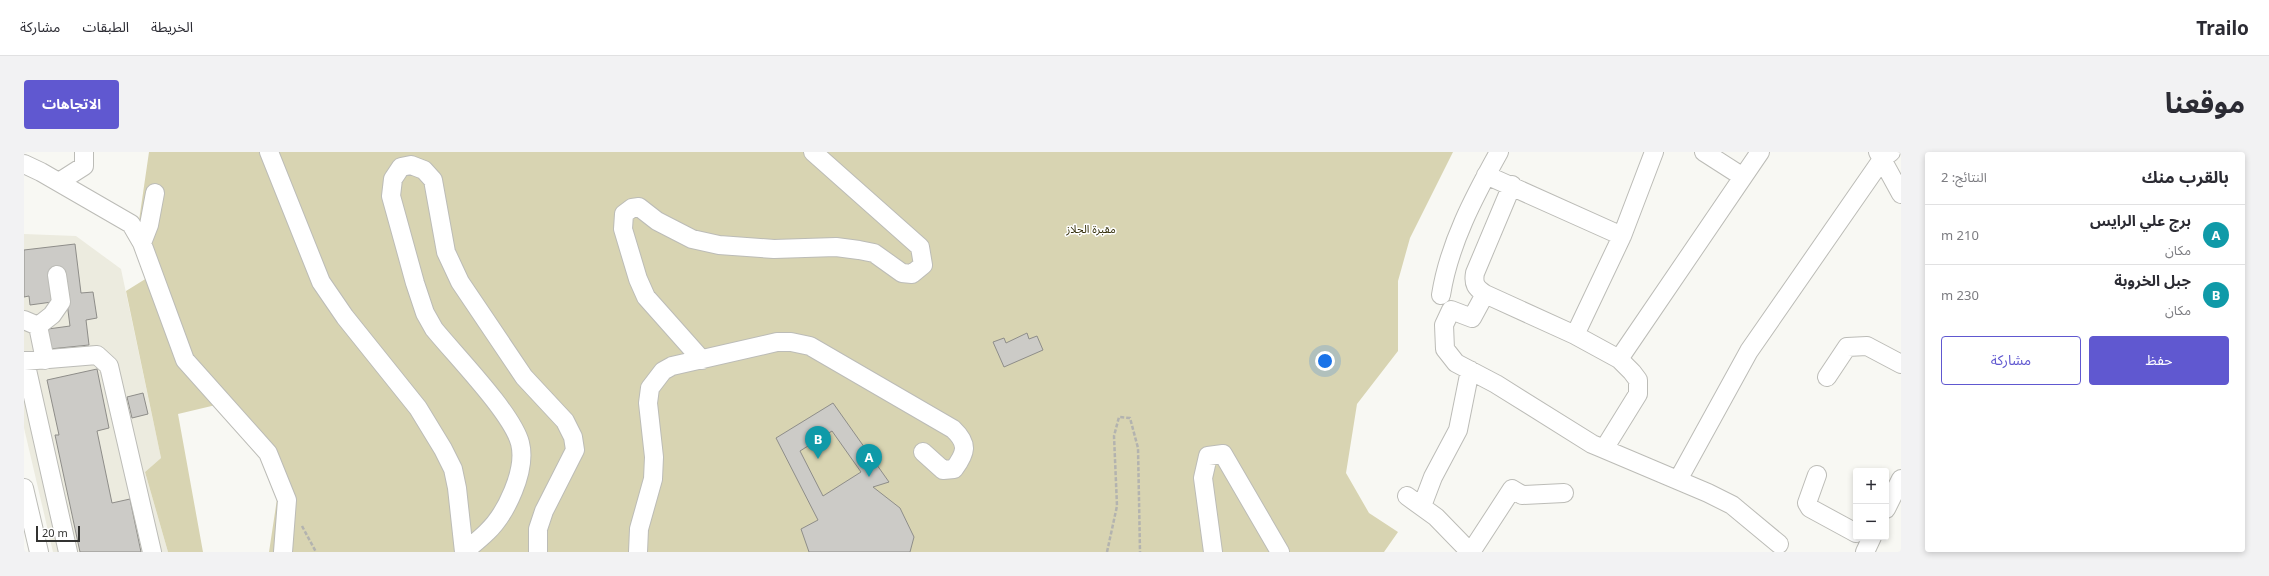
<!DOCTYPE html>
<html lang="ar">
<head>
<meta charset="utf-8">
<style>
	body { margin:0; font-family:"Noto Sans","Noto Sans Arabic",sans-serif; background:#f2f2f3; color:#2b2b33; direction:rtl }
	.controls { position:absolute; right:12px; bottom:12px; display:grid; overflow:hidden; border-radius:4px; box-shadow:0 2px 6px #0003 }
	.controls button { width:36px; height:36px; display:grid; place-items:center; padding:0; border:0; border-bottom:1px solid #e1e1e2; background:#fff; color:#2b2b33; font:20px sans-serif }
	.scale { position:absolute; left:12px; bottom:10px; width:44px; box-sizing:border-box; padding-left:4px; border:2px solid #333331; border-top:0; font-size:11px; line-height:14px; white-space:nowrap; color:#333331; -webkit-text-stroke:3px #fff; paint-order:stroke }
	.you { position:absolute; left:1301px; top:209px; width:14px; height:14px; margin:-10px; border:3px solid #fff; border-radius:50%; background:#1a73e8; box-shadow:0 0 0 6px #1a73e833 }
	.badge { display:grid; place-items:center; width:26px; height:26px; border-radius:50%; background:#6058d0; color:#fff; font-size:13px; font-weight:700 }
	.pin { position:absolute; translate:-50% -33px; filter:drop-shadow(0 1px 2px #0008) }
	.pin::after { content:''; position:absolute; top:21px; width:14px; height:12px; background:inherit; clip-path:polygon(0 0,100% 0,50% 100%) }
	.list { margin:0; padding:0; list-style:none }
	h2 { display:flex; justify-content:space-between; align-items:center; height:52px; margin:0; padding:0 16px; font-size:17px }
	h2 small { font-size:13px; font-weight:400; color:#7c7c81 }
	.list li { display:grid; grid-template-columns:26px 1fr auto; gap:12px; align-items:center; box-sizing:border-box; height:60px; padding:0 16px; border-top:1px solid #e1e1e2 }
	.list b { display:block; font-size:15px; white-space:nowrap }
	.list p { margin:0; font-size:13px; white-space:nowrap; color:#7c7c81 }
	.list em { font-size:13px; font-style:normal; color:#7c7c81 }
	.actions { display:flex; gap:8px; padding:12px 16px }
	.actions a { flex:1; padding:9px 0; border:1px solid #6058d0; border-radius:4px; text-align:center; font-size:14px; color:#6058d0 }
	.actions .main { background:#6058d0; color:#fff }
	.map { position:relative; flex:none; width:1877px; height:400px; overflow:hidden; direction:ltr; border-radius:4px }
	header { display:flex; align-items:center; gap:24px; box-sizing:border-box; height:56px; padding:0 20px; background:#fff; border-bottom:1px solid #e1e1e2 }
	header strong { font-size:19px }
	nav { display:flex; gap:22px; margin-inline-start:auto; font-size:14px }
	.intro { display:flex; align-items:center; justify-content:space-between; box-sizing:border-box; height:96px; padding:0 24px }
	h1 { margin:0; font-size:28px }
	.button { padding:10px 18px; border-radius:4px; background:#6058d0; color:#fff; font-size:14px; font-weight:700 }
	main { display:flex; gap:24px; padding:0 24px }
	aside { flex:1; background:#fff; border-radius:4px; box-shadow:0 2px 6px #0003 }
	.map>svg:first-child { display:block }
	.built { fill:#ecebdf }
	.green { fill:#d8d4b2 }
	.building { fill:#cccbc7; stroke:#8e8d89; fill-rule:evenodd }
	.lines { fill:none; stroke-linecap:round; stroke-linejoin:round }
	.minor-casing { stroke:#bcbcb7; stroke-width:20 }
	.path { stroke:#b3b3af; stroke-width:2.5; stroke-dasharray:4 2; stroke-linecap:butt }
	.minor { stroke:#fff; stroke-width:18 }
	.labels { text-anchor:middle; stroke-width:3; stroke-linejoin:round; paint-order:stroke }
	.park-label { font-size:11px; fill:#332e09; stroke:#fff }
</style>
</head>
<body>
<header>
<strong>Trailo</strong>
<nav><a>الخريطة</a><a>الطبقات</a><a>مشاركة</a></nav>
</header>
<div class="intro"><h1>موقعنا</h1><a class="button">الاتجاهات</a></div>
<main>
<aside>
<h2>بالقرب منك<small>النتائج: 2</small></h2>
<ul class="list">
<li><span class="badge" style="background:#0f9aa8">A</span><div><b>برج علي الرايس</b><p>مكان</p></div><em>210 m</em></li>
<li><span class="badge" style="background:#0f9aa8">B</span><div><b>جبل الخروبة</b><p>مكان</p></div><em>230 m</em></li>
</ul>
<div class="actions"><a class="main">حفظ</a><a>مشاركة</a></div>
</aside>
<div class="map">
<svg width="1877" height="400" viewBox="0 0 1877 400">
	<rect width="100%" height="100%" fill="#f8f8f3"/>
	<path class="built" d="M0,82L52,84L97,117L137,306L121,320L144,400H29L0,276Z"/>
	<path class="green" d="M125,0H1429L1386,86L1374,129V199L1333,252L1322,321L1345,361L1374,380L1360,400H245L253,347L237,299L196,252L154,262L179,400H144L121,320L137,306L102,139L123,126L111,96Z"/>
	<path class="building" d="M51,92L57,141L69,140L73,166L62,168L65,193L26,197L24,177L46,174L39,120L28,150L6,153L5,144L0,145V98Z
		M1003,181L1005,187L1013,184L1019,198L980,215L969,190L980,186L982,191Z
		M73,217L85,276L73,279L88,351L106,347L117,400H56L31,283H35L23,228Z
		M119,241L124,262L108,266L103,245Z
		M809,251L865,330L849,335L876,356L890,385L886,400H785L777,377L794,368L752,286ZM808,279L837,320L799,344L776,299Z"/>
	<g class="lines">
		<g class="minor-casing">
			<path id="minor" d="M245,0L297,130L321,165L394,256L419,297L429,317L433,336L440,400
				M1680,0L1719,25
				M1854,0L1877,42
				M0,12L17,20L107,72L118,91
				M1462,23L1598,84
				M35,30L60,14V0
				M131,41L125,73L118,91L161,208L244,301L263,348L259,400
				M1461,142L1448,166L1427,158L1420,173L1421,197L1432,211L1472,232L1568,292L1580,297L1614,242V228L1608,220L1595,207L1551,183L1461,142C1452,136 1449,132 1451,121L1488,33
				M1417,143C1425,92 1450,45 1475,0
				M0,168L14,174L28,163L37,150L33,123
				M14,174L21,208
				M1551,183L1598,84L1630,0
				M1595,207L1736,0
				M678,208L622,145L614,127L599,77L600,62L608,56L615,55L633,69L668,87L695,93L750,97L812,95L835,98L850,101L878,121L888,122L899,113L896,95L789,0
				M0,209L73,203L85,214L128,400
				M1,209L44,400
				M1803,225L1823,195L1843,194L1877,212
				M1580,297L1684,341L1708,353L1755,392
				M1793,323L1783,351L1786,356L1832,381
				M1654,328L1725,199L1859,6L1867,0
				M0,336L15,400
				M1383,344L1412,365L1446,400
				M1398,354L1409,325L1434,278L1446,218
				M1862,357L1877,327
				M440,400C448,393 456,387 463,380C482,362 503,318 496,291C488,261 432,204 410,177L401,161L391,131L367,44L369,27L377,15L387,13L400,18L409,28L422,100L436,130L500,225L541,269L549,285L551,298L520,359L514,377V400
				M614,400L615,377L629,327L630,305L624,251L626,236L639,219L648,214L753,190H767L786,194L929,277C945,292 942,301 930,317L919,318L899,300
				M1189,400L1179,326L1184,304L1199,302L1256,400
				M1447,400L1488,337L1498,343L1540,341
				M1841,400L1848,385"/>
		</g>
		<path class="path" d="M278,374L292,400
			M1083,400L1093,354L1090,284L1095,265L1106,266L1114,296L1116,400"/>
		<use href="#minor" class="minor"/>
	</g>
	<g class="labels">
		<g class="park-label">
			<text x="1067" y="81">مقبرة الجلاز</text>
		</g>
	</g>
</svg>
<div class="controls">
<button>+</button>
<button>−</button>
</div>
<div class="scale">20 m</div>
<div class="you"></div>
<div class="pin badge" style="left:845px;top:325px;background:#0f9aa8">A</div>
<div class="pin badge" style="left:794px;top:307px;background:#0f9aa8">B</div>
</div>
</main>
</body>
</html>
